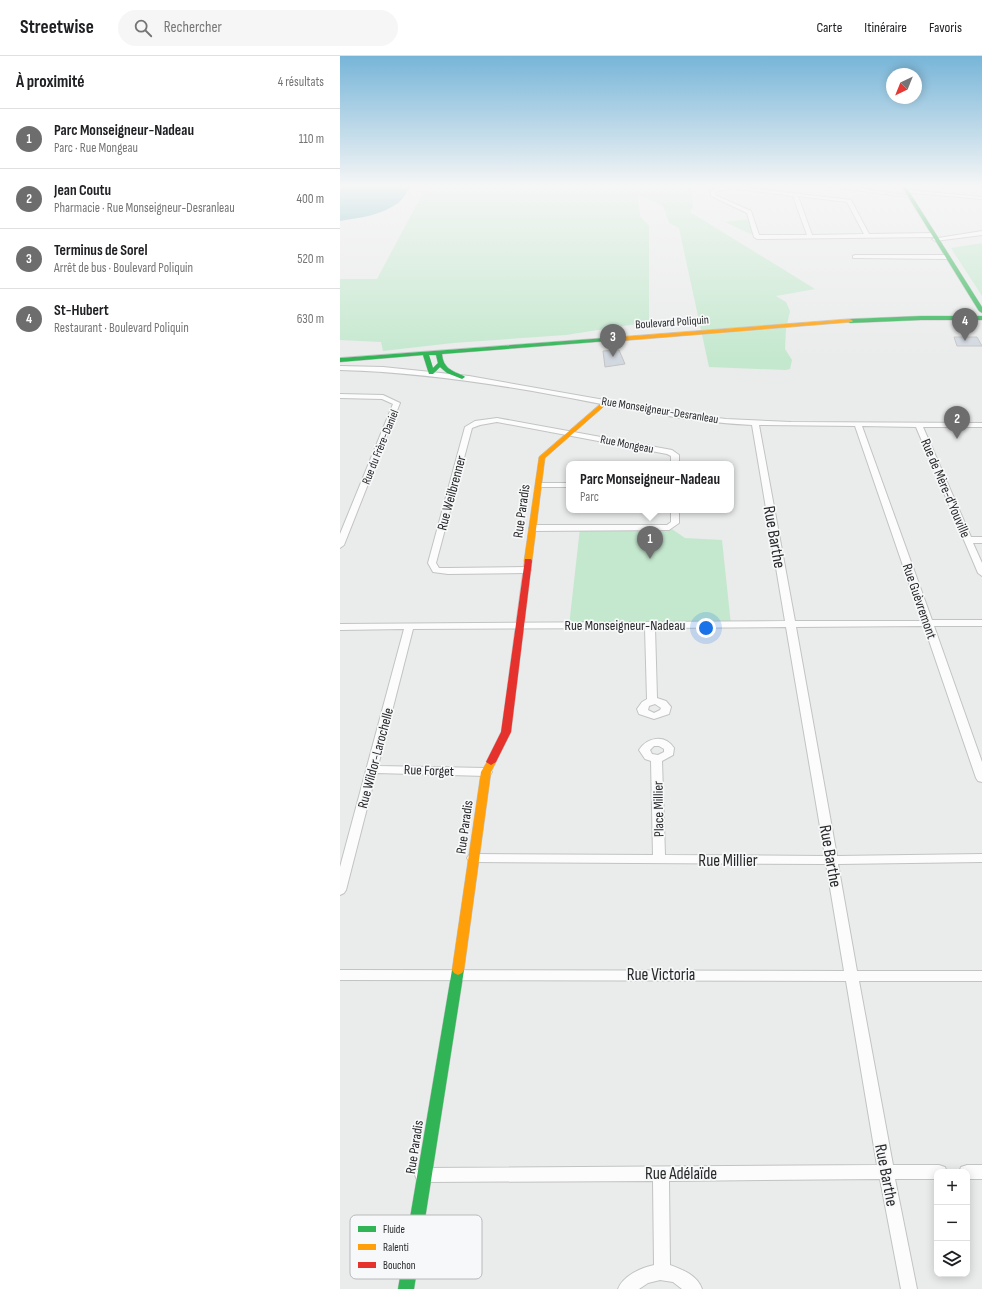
<!DOCTYPE html>
<html lang="fr">
<head>
<meta charset="utf-8">
<style>
	body { margin:0; font-family:"Sofia Sans Condensed",sans-serif; background:#f6f6f6; color:#202124 }
	.controls { position:absolute; right:12px; bottom:12px; display:grid; overflow:hidden; border-radius:8px; box-shadow:0 2px 10px #0003 }
	.controls button { width:36px; height:36px; display:grid; place-items:center; padding:0; border:0; border-bottom:1px solid #e0e0e0; background:#fff; color:#202124; font:20px sans-serif }
	.compass { position:absolute; left:546px; top:12px; width:36px; height:36px; border-radius:50%; background:#fff; box-shadow:0 2px 10px #0003; rotate:223deg }
	.you { position:absolute; left:366px; top:572px; width:14px; height:14px; margin:-10px; border:3px solid #fff; border-radius:50%; background:#1a73e8; box-shadow:0 0 0 6px #1a73e833 }
	.badge { display:grid; place-items:center; width:26px; height:26px; border-radius:50%; background:#6d6d6e; color:#fff; font-size:13px; font-weight:700 }
	.pin { position:absolute; translate:-50% -33px; filter:drop-shadow(0 1px 2px #0008) }
	.pin::after { content:''; position:absolute; top:21px; width:14px; height:12px; background:inherit; clip-path:polygon(0 0,100% 0,50% 100%) }
	.popup { position:absolute; left:226px; top:405px; width:168px; height:52px; box-sizing:border-box; display:grid; place-content:center; border-radius:8px; background:#fff; filter:drop-shadow(0 1px 3px #0005); font-size:13px; white-space:nowrap; color:#757577 }
	.popup b { font-size:15px; color:#202124 }
	.popup::after { content:''; position:absolute; left:50%; top:100%; margin-left:-8px; border:8px solid transparent; border-top-color:#fff }
	.list { margin:0; padding:0; list-style:none }
	h2 { display:flex; justify-content:space-between; align-items:center; height:52px; margin:0; padding:0 16px; font-size:17px }
	h2 small { font-size:13px; font-weight:400; color:#757577 }
	.list li { display:grid; grid-template-columns:26px 1fr auto; gap:12px; align-items:center; box-sizing:border-box; height:60px; padding:0 16px; border-top:1px solid #e0e0e0 }
	.list b { display:block; font-size:15px; white-space:nowrap }
	.list p { margin:0; font-size:13px; white-space:nowrap; color:#757577 }
	.list em { font-size:13px; font-style:normal; color:#757577 }
	.icon { flex:none; width:22px; height:22px; fill:none; stroke:currentColor; stroke-width:2; stroke-linecap:round; stroke-linejoin:round }
	.map { position:relative; flex:none; width:642px; height:1233px; overflow:hidden }
	header { display:flex; align-items:center; gap:24px; box-sizing:border-box; height:56px; padding:0 20px; background:#fff; border-bottom:1px solid #e0e0e0 }
	header strong { font-size:19px }
	nav { display:flex; gap:22px; margin-inline-start:auto; font-size:14px }
	.search { width:280px; height:36px; background:#f6f6f6; display:flex; align-items:center; gap:10px; box-sizing:border-box; padding:0 14px; border-radius:22px; color:#757577; font-size:15px }
	main { display:flex }
	aside { flex:1; background:#fff }
	.map>svg:first-child { display:block }
	.green { fill:#c4e8ce }
	.water { fill:#6eb7c0 }
	.building { fill:#d2d8e0; stroke:#c4c4c4 }
	.lines { fill:none; stroke-linecap:round; stroke-linejoin:round }
	.street-casing { stroke:#c2c3c3; stroke-width:2 }
	.fast-casing { stroke:#c2c3c3; stroke-width:1 }
	.slow-casing { stroke:#c2c3c3; stroke-width:1 }
	.jam-casing { stroke:#c2c3c3; stroke-width:1 }
	.street { fill:#fcfcfc; fill-rule:evenodd }
	.fast { fill:#30b455; fill-rule:evenodd }
	.slow { fill:#ff9f0a; fill-rule:evenodd }
	.jam { fill:#e5322d; fill-rule:evenodd }
	.labels { text-anchor:middle; stroke-width:3.5; stroke-linejoin:round; paint-order:stroke }
	.far-street-label { font-size:12px; fill:#29292a; stroke:#f7f8f9 }
	.street-label { font-size:14px; fill:#29292a; stroke:#f7f8f9 }
	.near-street-label { font-size:17px; fill:#29292a; stroke:#f7f8f9 }
	.key { fill:#f7f8f9; stroke:#b9babb; stroke-width:1 }
	.key-label { font-size:11px; fill:#29292a }
</style>
</head>
<body>
<header>
<strong>Streetwise</strong>
<div class="search"><svg class="icon" aria-label="search" viewBox="0 0 24 24"><circle cx="10" cy="10" r="6"/><path d="M15 15l6 6"/></svg>Rechercher</div>
<nav><a>Carte</a><a>Itinéraire</a><a>Favoris</a></nav>
</header>
<main>
<aside>
<h2>À proximité<small>4 résultats</small></h2>
<ul class="list">
<li><span class="badge">1</span><div><b>Parc Monseigneur-Nadeau</b><p>Parc · Rue Mongeau</p></div><em>110 m</em></li>
<li><span class="badge">2</span><div><b>Jean Coutu</b><p>Pharmacie · Rue Monseigneur-Desranleau</p></div><em>400 m</em></li>
<li><span class="badge">3</span><div><b>Terminus de Sorel</b><p>Arrêt de bus · Boulevard Poliquin</p></div><em>520 m</em></li>
<li><span class="badge">4</span><div><b>St-Hubert</b><p>Restaurant · Boulevard Poliquin</p></div><em>630 m</em></li>
</ul>
</aside>
<div class="map">
<svg width="642" height="1233" viewBox="0 0 642 1233">
	<rect width="100%" height="100%" fill="#eaebeb"/>
	<path class="green" d="M87,129H351L353,150L350,156L475,233L436,240L446,246L450,255L446,273L445,293L452,304L450,313L446,314L369,311L339,172L329,167L323,150L298,139L300,160L309,170V266L226,279L113,287L43,295L41,286L0,284V223H37Z
		M411,163L417,181L385,166Z
		M642,187V240L611,192Z
		M329,471L345,482L382,484L391,569L229,570L240,472Z"/>
	<path class="water" d="M4,129H71C67,136 63,143 58,147C42,159 19,162 0,165V135Z"/>
	<path class="building" d="M614,281H637L642,290H617Z
		M279,294L285,308L265,311L263,295Z"/>
	<g class="lines">
		<g class="street-casing">
			<path id="street" d="M477,129H494L571,140L569,141Z
				M642,129V131L640,130V129Z
				M390,130L511,144L529,178L593,177L596,179L593,181L417,183L414,181L407,157L371,140V134ZM390,132L453,140L467,179H419L411,155L375,139V136ZM458,140L507,146L524,178L472,179Z
				M566,134L642,141V143L564,136Z
				M642,175V179L595,185L592,183Z
				M515,199H607L610,201L607,203L513,202V200Z
				M0,310L43,311L129,320L344,358L386,363L451,366L642,367V371H583L631,481H642V487H633L642,507V520L638,517L576,371L522,370L592,564H642V570H594L642,706V726L638,725L636,722L584,570L456,571L497,800L642,798V806L498,808L517,915H642V925H519L553,1109H599L605,1111L607,1116H597V1123H555L577,1233H561L540,1123L329,1125L330,1209C343,1214 357,1219 362,1233H342L333,1226L320,1224L308,1227L299,1233H278C283,1220 300,1212 314,1209L313,1125L83,1126L77,1124L75,1119L77,1114L83,1112L537,1109L506,925L0,924V914L504,915L486,808L133,806L129,805L127,802L129,799L133,798L313,799L311,705L305,703L299,694C307,681 325,678 334,692L333,699L322,705L325,799L485,800L446,571L315,572L317,642L326,645L331,651L329,658L314,663L299,658L297,653L302,646L307,643L305,572L73,573L38,710L146,712L150,713L152,716L150,719L146,720L36,717L6,834L4,837L0,839V811L64,573L0,574V568L445,565L412,369C345,366 279,351 214,339C143,326 72,316 0,314ZM419,369L515,370L582,565H455ZM315,648L321,652L320,654L314,657L308,654L309,650ZM314,690H319L324,693V696L318,699L312,698L310,694Z
				M0,338L43,339L60,347L4,489L0,492V478L53,348L42,343L0,342Z
				M157,362L332,394L339,399V408H331V400L327,398L157,366L140,369L132,372L96,507L99,512H108L187,511L191,514L187,517L108,518L93,516L88,507L125,371L135,365Z
				M196,427H229V431H196Z
				M331,454H339V467L329,474L193,475L189,472L193,469H327L331,466Z
				M627,1109H642V1123H627V1116H619L621,1111Z"/>
		</g>
		<g class="fast-casing">
			<path id="fast" d="M561,129H565L642,251V257L639,255Z
				M581,260H642V264H581L510,267L507,265L510,263Z
				M279,281L282,283L281,284L102,298C103,312 112,315 124,320L125,321L122,323L107,317L100,311L93,318H89L83,299L0,306V302ZM89,299H96L98,307L93,312Z
				M118,909L122,911L124,914L74,1233H58L112,914L114,911Z"/>
		</g>
		<g class="slow-casing">
			<path id="slow" d="M510,263L513,265L512,266L279,285L276,283L279,281Z
				M265,344L270,345L205,402L192,505L191,507H185L184,505L199,401Z
				M151,703L156,706L151,716L124,914L122,917L118,919L114,917L112,914L141,716L148,704Z"/>
		</g>
		<g class="jam-casing">
			<path id="jam" d="M185,503H191L192,505L171,676L156,706L151,709L146,706L161,676Z"/>
		</g>
		<use href="#street" class="street"/>
		<use href="#fast" class="fast"/>
		<use href="#slow" class="slow"/>
		<use href="#jam" class="jam"/>
	</g>
	<linearGradient id="sky" x2="0" y2="1"><stop stop-color="#77b5d8"/><stop offset="0.43" stop-color="#f6f6f6"/><stop offset="1" stop-color="#f6f6f6" stop-opacity="0"/></linearGradient>
	<rect width="642" height="302" fill="url(#sky)"/>
	<g class="labels">
		<g class="far-street-label">
			<text transform="translate(332 266) rotate(-4)" y="4">Boulevard Poliquin</text>
			<text transform="translate(320 354) rotate(9)" y="4">Rue Monseigneur-Desranleau</text>
			<text transform="translate(287 388) rotate(11)" y="4">Rue Mongeau</text>
			<text transform="translate(40 391) rotate(-68)" y="4">Rue du Frère-Daniel</text>
		</g>
		<g class="street-label">
			<text transform="translate(606 432) rotate(67)" y="5">Rue de Mère-d'Youville</text>
			<text transform="translate(111 437) rotate(-75)" y="5">Rue Weilbrenner</text>
			<text transform="translate(181 455) rotate(-82)" y="5">Rue Paradis</text>
			<text transform="translate(580 545) rotate(71)" y="5">Rue Guèvremont</text>
			<text x="285" y="574">Rue Monseigneur-Nadeau</text>
			<text transform="translate(35 702) rotate(-75)" y="5">Rue Wildor-Larochelle</text>
			<text transform="translate(89 714) rotate(2)" y="5">Rue Forget</text>
			<text transform="translate(318 753) rotate(-91)" y="5">Place Millier</text>
			<text transform="translate(124 771) rotate(-82)" y="5">Rue Paradis</text>
			<text transform="translate(74 1091) rotate(-81)" y="5">Rue Paradis</text>
		</g>
		<g class="near-street-label">
			<text transform="translate(435 481) rotate(80)" y="6">Rue Barthe</text>
			<text transform="translate(491 800) rotate(80)" y="6">Rue Barthe</text>
			<text x="388" y="810">Rue Millier</text>
			<text x="321" y="924">Rue Victoria</text>
			<text x="341" y="1123">Rue Adélaïde</text>
			<text transform="translate(547 1119) rotate(79)" y="6">Rue Barthe</text>
		</g>
	</g>
	<rect x="10" y="1159" width="132" height="64" rx="6" class="key"/>
	<rect x="18" y="1170" width="18" height="6" fill="#30b455"/>
	<rect x="18" y="1188" width="18" height="6" fill="#ff9f0a"/>
	<rect x="18" y="1206" width="18" height="6" fill="#e5322d"/>
	<g class="key-label">
		<text x="43" y="1177">Fluide</text>
		<text x="43" y="1195">Ralenti</text>
		<text x="43" y="1213">Bouchon</text>
	</g>
</svg>
<div class="controls">
<button>+</button>
<button>−</button>
<button><svg class="icon" aria-label="layers" viewBox="0 0 24 24"><path d="M12 4l9 5-9 5-9-5zM3 14l9 5 9-5"/></svg></button>
</div>
<svg class="compass" viewBox="-18 -18 36 36"><path d="M0-13l5 13h-10z" fill="#e53935"/><path d="M0 13l5-13h-10z" fill="#757577"/></svg>
<div class="you"></div>
<div class="pin badge" style="left:310px;top:503px">1</div>
<div class="popup"><b>Parc Monseigneur-Nadeau</b>Parc</div>
<div class="pin badge" style="left:617px;top:383px">2</div>
<div class="pin badge" style="left:273px;top:301px">3</div>
<div class="pin badge" style="left:625px;top:285px">4</div>
</div>
</main>
</body>
</html>
